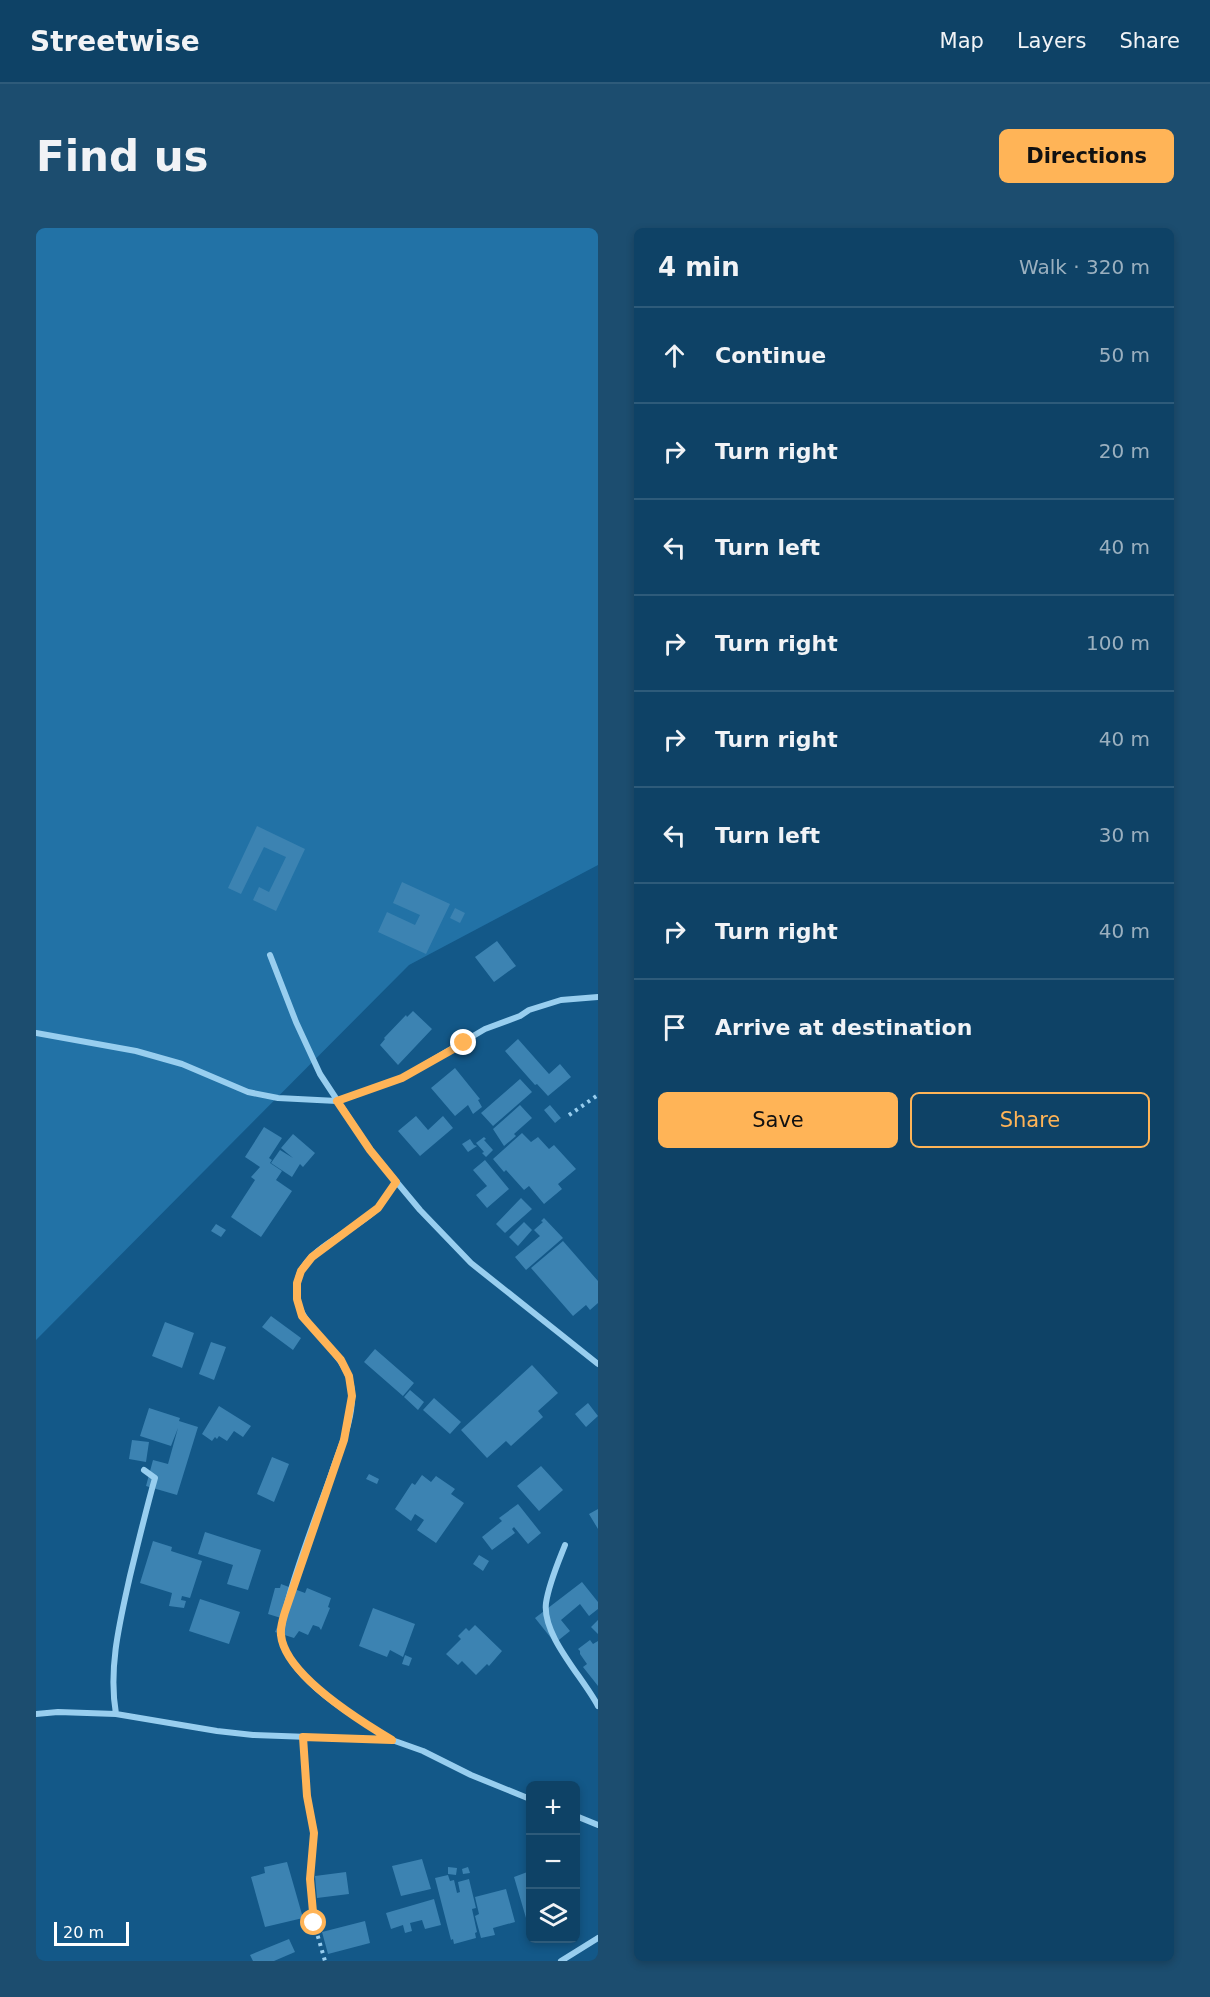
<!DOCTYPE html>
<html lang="en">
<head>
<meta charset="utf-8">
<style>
	body { margin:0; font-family:"DejaVu Sans",sans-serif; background:#1c4d6f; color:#f1f3f6 }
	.controls { position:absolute; right:18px; bottom:18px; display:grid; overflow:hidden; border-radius:9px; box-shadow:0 3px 9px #0003 }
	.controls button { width:54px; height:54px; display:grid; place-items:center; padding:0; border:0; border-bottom:2px solid #2e5b7a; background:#0e4266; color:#f1f3f6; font:30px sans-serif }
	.scale { position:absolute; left:18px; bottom:15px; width:75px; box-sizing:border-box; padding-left:6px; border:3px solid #fff; border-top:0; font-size:16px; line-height:21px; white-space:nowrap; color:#fff; -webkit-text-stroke:4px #135888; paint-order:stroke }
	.stop { position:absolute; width:18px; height:18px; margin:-14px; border:4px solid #ffb457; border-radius:50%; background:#fff }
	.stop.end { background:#ffb457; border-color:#fff; box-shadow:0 2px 6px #0008 }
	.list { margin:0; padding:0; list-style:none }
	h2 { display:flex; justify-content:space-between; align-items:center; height:78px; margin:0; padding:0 24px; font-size:26px }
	h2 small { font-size:20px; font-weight:400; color:#9bb0bf }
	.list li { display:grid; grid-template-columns:39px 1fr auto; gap:18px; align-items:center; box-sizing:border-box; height:96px; padding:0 24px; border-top:2px solid #2e5b7a }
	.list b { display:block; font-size:22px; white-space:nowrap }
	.list em { font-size:20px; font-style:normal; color:#9bb0bf }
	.actions { display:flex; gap:12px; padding:18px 24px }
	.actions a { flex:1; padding:14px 0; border:2px solid #ffb457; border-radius:9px; text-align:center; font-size:21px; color:#ffb457 }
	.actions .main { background:#ffb457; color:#111 }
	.icon { flex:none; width:33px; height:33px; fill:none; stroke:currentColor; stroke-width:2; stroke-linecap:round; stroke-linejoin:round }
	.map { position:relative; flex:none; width:562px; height:1733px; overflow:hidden; border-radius:9px }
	header { display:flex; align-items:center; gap:36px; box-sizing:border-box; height:84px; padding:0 30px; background:#0e4266; border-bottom:2px solid #2e5b7a }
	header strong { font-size:28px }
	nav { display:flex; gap:33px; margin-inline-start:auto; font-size:21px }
	.intro { display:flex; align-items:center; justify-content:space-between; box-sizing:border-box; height:144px; padding:0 36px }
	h1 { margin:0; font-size:42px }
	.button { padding:15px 27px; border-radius:9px; background:#ffb457; color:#111; font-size:21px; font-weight:700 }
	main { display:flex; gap:36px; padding:0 36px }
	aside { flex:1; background:#0e4266; border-radius:9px; box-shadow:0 3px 9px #0003 }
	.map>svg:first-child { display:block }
	.green { fill:#2272a6 }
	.building { fill:#3c83b2 }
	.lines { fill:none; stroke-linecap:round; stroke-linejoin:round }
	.path { stroke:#98ceef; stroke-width:4; stroke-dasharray:3 4.5; stroke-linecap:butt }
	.minor { stroke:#98ceef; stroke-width:6 }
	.route { stroke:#ffb457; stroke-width:8 }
</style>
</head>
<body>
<header>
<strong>Streetwise</strong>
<nav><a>Map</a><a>Layers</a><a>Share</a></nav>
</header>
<div class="intro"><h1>Find us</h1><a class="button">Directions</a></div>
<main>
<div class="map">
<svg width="562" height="1733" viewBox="0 0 562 1733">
	<rect width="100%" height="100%" fill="#135888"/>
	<path class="green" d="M0,0H562V637L373,737L0,1112Z"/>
	<path class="building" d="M221,598L269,621L240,683L217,672L223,659L233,664L250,629L228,619L205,666L192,660Z
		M366,654L414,676L390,726L342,704L351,684L379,697L384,687L357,675Z
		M419,680L429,685L424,695L414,690Z
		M461,713L480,738L458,754L439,729Z
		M377,783L396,801L362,837L344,817L349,811L348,810L370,787L371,789Z
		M482,811L513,846L524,836L535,849L512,868L501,856L499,857L469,823Z
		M419,840L444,871L442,872L446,879L437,886L432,877L419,888L395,860Z
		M484,851L496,864L457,898L445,885Z
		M484,877L496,890L478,906L480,908L468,918L457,901Z
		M514,877L525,890L519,895L508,882Z
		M380,888L392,902L407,888L417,900L384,928L362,903Z
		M228,899L246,910L233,930L236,932L234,935L246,943L240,952L256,963L225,1009L195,989L219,952L215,949L224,939L209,929Z
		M486,905L495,914L502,909L513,921L518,917L540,941L522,956L526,961L508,976L493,958L488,962L470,942L468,944L457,931Z
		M257,906L279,925L267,939L264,936L256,949L235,935L244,922L257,930L245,920Z
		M448,909L450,911L448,912L457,922L450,929L446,925L448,924L440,915Z
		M434,911L438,917L441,918L432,924L426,916Z
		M449,932L473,961L451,980L440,967L451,958L437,942Z
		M485,970L496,981L469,1005L460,996Z
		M508,990L527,1010L490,1042L479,1029L504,1008L498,1002L507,994L505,993Z
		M488,994L496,1002L482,1018L473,1009Z
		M180,996L190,1002L185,1009L175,1003Z
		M527,1013L562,1053V1075L554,1082L550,1077L537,1088L495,1040Z
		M235,1088L265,1110L257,1122L226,1099Z
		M129,1094L158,1105L146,1140L116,1128Z
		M175,1114L190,1119L178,1152L163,1146Z
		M339,1121L378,1155L367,1168L328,1134Z
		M496,1137L522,1165L502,1183L507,1189L475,1218L470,1213L451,1230L425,1202Z
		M374,1162L388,1174L382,1182L368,1169Z
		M398,1170L425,1194L414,1206L387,1182Z
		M552,1175L562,1188L550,1199L539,1186Z
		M183,1178L215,1198L207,1209L198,1203L191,1213L183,1208L181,1211L179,1209L176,1213L166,1206Z
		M113,1180L144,1190L143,1193L162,1199L141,1267L110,1258L117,1232L132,1236L142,1200L135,1218L104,1208Z
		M96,1212L113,1214L110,1234L93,1231Z
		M236,1229L253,1236L238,1274L221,1266Z
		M505,1238L527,1262L503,1283L481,1258Z
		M333,1246L343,1251L341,1256L330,1251Z
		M386,1247L395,1254L400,1248L419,1261L415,1266L428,1275L400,1315L381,1302L388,1292L379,1286L375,1293L359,1281L376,1255L379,1257Z
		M482,1276L505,1305L492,1316L478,1299L476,1301L479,1305L456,1322L446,1309L466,1293L463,1290Z
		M562,1281V1301L553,1286Z
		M169,1304L225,1322L212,1362L191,1356L197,1337L162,1326Z
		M117,1313L136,1319L135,1323L166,1333L154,1370L146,1368L145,1372L150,1373L148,1380L133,1378L136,1365L104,1355Z
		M443,1327L453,1333L447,1343L437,1336Z
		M546,1354L562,1374V1381L553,1388L544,1376L525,1392L534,1403L519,1415L499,1390Z
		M245,1356L269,1365L271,1360L295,1370L292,1379L294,1380L285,1402L283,1399L277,1397L272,1407L263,1403L258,1410L239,1404L245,1390L232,1386L239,1360H244Z
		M164,1371L204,1384L193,1416L153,1403Z
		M337,1380L379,1396L367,1429L354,1422L351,1429L323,1418Z
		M562,1392V1406L555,1399Z
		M439,1397L466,1423L453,1438L451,1436L440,1447L426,1433L422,1437L410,1426L425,1411L422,1408L430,1400L433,1403Z
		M554,1412L557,1416L562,1413V1458L547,1439L551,1436L544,1426V1423L542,1421Z
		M369,1427L376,1430L373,1438L366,1436Z
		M386,1631L395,1661L365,1668L356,1638Z
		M251,1634L267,1690L229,1699L215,1649L229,1645L228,1639Z
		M412,1639L421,1640L420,1647L412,1646Z
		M432,1639L434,1645L427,1646L426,1641Z
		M494,1643V1688L490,1690L478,1649Z
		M310,1644L313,1666L281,1670L279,1648Z
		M412,1647L414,1653L418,1652L421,1665L424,1664L422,1654L433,1651L440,1680L436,1681L441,1704L439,1705L440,1710L418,1716L417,1711L415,1712L399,1650Z
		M470,1661L479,1694L457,1700L459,1707L445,1710L439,1688L443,1686L439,1669Z
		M398,1671L405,1697L389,1701L386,1692L374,1695L376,1703L369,1705L367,1697L355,1701L350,1685Z
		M329,1693L334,1715L292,1726L286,1704Z
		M253,1711L259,1724L238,1733H217L214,1727Z"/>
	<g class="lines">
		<path class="path" d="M533,887L562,867
			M268,1522L271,1568L278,1605L274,1651L278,1695L289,1733"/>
		<path class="minor" d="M234,727L260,794L284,846L334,922L384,982L435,1035L562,1136
			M0,805L100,823L146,836L212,864L242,870L301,873L366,850L449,801L484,788L493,782L525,772L562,769
			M529,1317C522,1335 513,1355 510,1375C506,1408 547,1449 562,1478
			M0,1486L22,1484L80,1486L181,1503L217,1507L356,1512L387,1523L435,1547L494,1571
			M80,1486C72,1440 84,1393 94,1348C102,1315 110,1282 119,1250L108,1242
			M356,1512C320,1490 260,1456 246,1414C239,1391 286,1274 296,1244C304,1219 317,1193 316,1166C315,1117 246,1098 263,1047C274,1018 321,1002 342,980C349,972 354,962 360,953
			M540,1588L562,1597
			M525,1733L562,1710"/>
	</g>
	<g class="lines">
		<path class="route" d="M278,1695L274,1651L278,1605L271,1568L267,1509L356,1512C324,1493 249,1447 245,1407C244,1399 247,1391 249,1384L308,1212L316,1168L313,1148L305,1132L266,1088L261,1071V1055L265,1043L276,1029L342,980L360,954L334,922L301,873L366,850L428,815"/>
	</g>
</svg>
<div class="controls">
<button>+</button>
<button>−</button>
<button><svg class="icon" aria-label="layers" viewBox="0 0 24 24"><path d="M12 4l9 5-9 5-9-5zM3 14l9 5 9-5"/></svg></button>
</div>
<div class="scale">20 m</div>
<div class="stop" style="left:278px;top:1695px"></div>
<div class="stop end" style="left:428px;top:815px"></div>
</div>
<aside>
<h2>4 min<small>Walk · 320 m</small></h2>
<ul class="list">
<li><svg class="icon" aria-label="ahead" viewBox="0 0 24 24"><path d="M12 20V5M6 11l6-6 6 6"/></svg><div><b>Continue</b></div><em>50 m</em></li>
<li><svg class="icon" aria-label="right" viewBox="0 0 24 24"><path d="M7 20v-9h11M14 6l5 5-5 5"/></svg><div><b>Turn right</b></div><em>20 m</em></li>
<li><svg class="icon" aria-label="left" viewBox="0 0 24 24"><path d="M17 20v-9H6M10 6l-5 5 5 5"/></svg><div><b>Turn left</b></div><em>40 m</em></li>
<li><svg class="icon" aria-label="right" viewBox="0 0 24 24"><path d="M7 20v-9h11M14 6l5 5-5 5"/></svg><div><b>Turn right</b></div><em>100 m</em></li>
<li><svg class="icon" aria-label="right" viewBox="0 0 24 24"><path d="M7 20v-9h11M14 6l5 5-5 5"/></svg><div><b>Turn right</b></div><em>40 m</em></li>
<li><svg class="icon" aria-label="left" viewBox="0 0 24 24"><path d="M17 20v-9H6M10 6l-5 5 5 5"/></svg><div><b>Turn left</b></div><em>30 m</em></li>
<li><svg class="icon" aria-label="right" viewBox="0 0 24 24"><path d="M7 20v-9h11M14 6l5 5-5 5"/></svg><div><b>Turn right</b></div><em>40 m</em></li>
<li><svg class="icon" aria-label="arrive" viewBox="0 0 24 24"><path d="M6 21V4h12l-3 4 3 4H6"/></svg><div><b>Arrive at destination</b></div></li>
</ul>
<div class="actions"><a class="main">Save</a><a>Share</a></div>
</aside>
</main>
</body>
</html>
